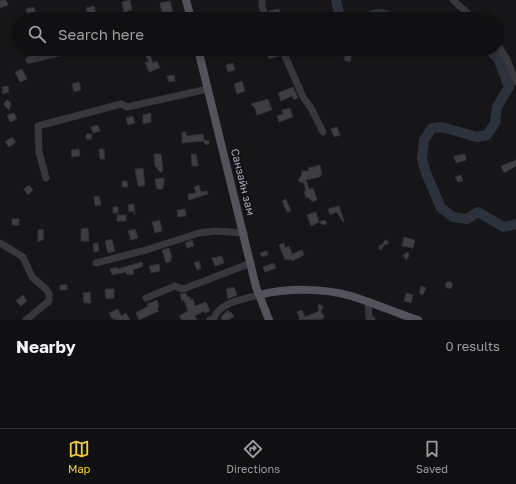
<!DOCTYPE html>
<html lang="en">
<head>
<meta charset="utf-8">
<style>
	body { margin:0; font-family:"Golos Text",sans-serif; background:#19191b; color:#f1f3f6 }
	.list { margin:0; padding:0; list-style:none }
	h2 { display:flex; justify-content:space-between; align-items:center; height:52px; margin:0; padding:0 16px; font-size:17px }
	h2 small { font-size:13px; font-weight:400; color:#9c9d9f }
	.icon { flex:none; width:22px; height:22px; fill:none; stroke:currentColor; stroke-width:2; stroke-linecap:round; stroke-linejoin:round }
	.map { position:relative; flex:none; width:516px; height:320px; overflow:hidden }
	.search { position:absolute; background:#101012; box-shadow:0 2px 6px #0003; left:12px; right:12px; top:12px; height:44px; display:flex; align-items:center; gap:10px; box-sizing:border-box; padding:0 14px; border-radius:22px; color:#9c9d9f; font-size:15px }
	.sheet { height:108px; background:#101012 }
	nav { display:flex; justify-content:space-around; align-items:center; box-sizing:border-box; height:56px; border-top:1px solid #303032; background:#101012; font-size:11px; color:#9c9d9f }
	nav a { display:grid; justify-items:center; gap:2px }
	nav .on { color:#f1cf35 }
	.map>svg:first-child { display:block }
	.lines { fill:none; stroke-linecap:round; stroke-linejoin:round }
	.river { stroke:#2c323c; stroke-width:10 }
	.building { fill:#3d3e42; stroke:#303034 }
	.minor { stroke:#37373d; stroke-width:7 }
	.major { stroke:#53535c; stroke-width:8 }
	.labels { text-anchor:middle; stroke-width:3.5; stroke-linejoin:round; paint-order:stroke }
	.street-label { font-size:11px; fill:#a8aab8; stroke:#111113 }
</style>
</head>
<body>
<div class="map">
<svg width="516" height="320" viewBox="0 0 516 320">
	<rect width="100%" height="100%" fill="#161618"/>
	<g class="lines">
		<path class="river" d="M336,0L340,19
			M365,19C378,11 381,13 394,19
			M488,49L498,58L509,87L497,107L495,123L487,135L477,137L442,127L432,128L424,140L422,159L426,173L441,208L453,217L467,219L478,212L504,227L516,224"/>
	</g>
	<path class="building" d="M3,0H6L8,5L0,8V1Z
		M130,0L132,10L124,12L122,2Z
		M170,1L174,16L168,17L166,12L162,13L160,3Z
		M94,6L97,17L89,19L86,8Z
		M34,7L36,14L28,16L26,9Z
		M279,9L281,19H272L269,11Z
		M270,49H277L279,56L269,59L266,50Z
		M144,52H149L153,63L157,61L160,68L149,72L145,62H149Z
		M345,52H352L350,62L344,60Z
		M233,63L235,70L228,72L226,65Z
		M22,69L27,79L20,82L15,72Z
		M174,75L175,81L169,82L167,76Z
		M242,81L245,91L237,94L234,84Z
		M79,82L81,90L74,92L72,84Z
		M8,86L9,92L3,94L2,87Z
		M293,87L298,98L294,100L292,96L281,101L278,93Z
		M268,99L272,110L257,115L255,108L251,104Z
		M7,100L10,102L11,104L9,110L4,105L5,102Z
		M290,108L293,117L279,122L277,116L283,114L282,110Z
		M14,113L17,119L10,122L7,115Z
		M151,113V122L143,124V115Z
		M133,116L135,123L128,125L126,118Z
		M98,125L100,131L93,133L91,127Z
		M337,127L340,135L334,137L331,129Z
		M182,132H186V136L203,134L204,140L209,141V144L206,145L203,141L182,143Z
		M87,134H92L91,139H86V136Z
		M12,137L16,142L9,147L5,142Z
		M79,149L80,156L72,157L71,150Z
		M99,149H104L105,159H100Z
		M154,154H161L163,170L161,173L155,166Z
		M191,154H196L198,166H192Z
		M465,154L466,160L456,163L454,156Z
		M516,160V166L504,173L501,166Z
		M320,165L322,175H319L320,177L306,180L309,189L313,188L317,200L312,202L311,199H309L308,197L306,198L304,191H306L304,183L300,182L298,180L301,176L302,171H309L308,168Z
		M143,168L145,186H138L135,169Z
		M461,175L463,181L458,182L455,177Z
		M164,178V185H163V189H157L155,179Z
		M122,181H127L128,187H122Z
		M29,185L33,190L28,195L24,189Z
		M199,185L201,192L207,191L208,194L189,200L188,194L196,193L194,187Z
		M99,196L101,205L95,206L94,197Z
		M286,199L291,211L287,212L282,201Z
		M134,204V206L135,215L133,211L129,212L128,205Z
		M339,206L344,221L343,222L337,212L330,215L328,209Z
		M113,207H118V213H113Z
		M185,209L186,216L178,217L177,210Z
		M316,212L319,222L325,220L327,223L326,224L323,225L319,222L311,226L307,215Z
		M117,215H126V221H117Z
		M12,219H19V225H12Z
		M160,220L162,231L155,233L152,222Z
		M88,228L89,241H81V229Z
		M43,229L44,239L38,242V230Z
		M135,229L138,238L131,240L128,231Z
		M404,237L415,240L413,248L402,246Z
		M112,239L115,251L108,253L105,241Z
		M192,240L194,246L187,248L185,243Z
		M385,240L388,241V244L384,245L381,250L379,249V246L383,244Z
		M98,243L99,251L94,252L93,244Z
		M284,243L285,248L289,246L292,254L302,250L304,255L292,261L291,259L288,260V259L285,260L279,245Z
		M169,248L172,258L170,259L171,261L166,263L162,250Z
		M267,251L268,255L262,257L260,253Z
		M408,252L409,256L406,260L403,255Z
		M222,256L224,263L215,266L212,258Z
		M199,261L201,268L197,270L194,263Z
		M142,262L143,266L133,270L134,274L127,275L126,272L112,275L110,269L117,267V269Z
		M274,263L276,268L265,272L263,267Z
		M159,264L160,271L151,273L149,266Z
		M445.5 285a3.5 3.5 0 1 1 7 0a3.5 3.5 0 1 1-7 0Z
		M60,285H67V290H60Z
		M421,286L426,288L423,295L419,293Z
		M234,287L237,295L228,299L226,289Z
		M105,289H114V298L106,299Z
		M90,292L91,303H84L83,293Z
		M186,293L187,296L191,298L190,299V300L193,299L195,306L206,302L210,311L205,313L204,311L195,316L197,320H182L179,316L188,311L184,300L182,301L180,294Z
		M406,293L413,295L411,303L404,301Z
		M23,295L27,301L21,306L16,301Z
		M157,300L159,306L157,309L159,311L139,320L136,313L148,306L147,304Z
		M319,304L323,306L321,312L324,316L323,319L298,320L300,319L297,312L302,310L305,317L319,311L318,307Z
		M118,309L121,316L126,313L130,320H114L115,318L112,319L109,313Z
		M228,310L229,313L231,312L234,317L227,320H222L221,317Z"/>
	<g class="lines">
		<path class="minor" d="M262,0V7L267,19
			M453,0L474,19
			M497,44L507,59L516,82
			M282,49L303,97L311,108L323,132
			M29,60L75,49
			M46,178L39,152L38,126L121,104L127,107L208,89
			M0,243L23,257L32,277L46,289L49,294V301L26,320
			M96,263L146,250L199,233L215,231L244,233
			M146,298L175,286L182,289L186,288L251,263
			M368,302L369,318L372,320
			M210,320L214,318C220,302 244,299 259,295"/>
		<path class="major" d="M186,0L191,19
			M198,49L256,287L269,320
			M259,295C287,288 324,288 351,296C374,303 396,313 418,320"/>
	</g>
	<g class="labels">
		<g class="street-label">
			<text transform="translate(243 182) rotate(76)" y="4">Санзайн зам</text>
		</g>
	</g>
</svg>
<div class="search"><svg class="icon" aria-label="search" viewBox="0 0 24 24"><circle cx="10" cy="10" r="6"/><path d="M15 15l6 6"/></svg>Search here</div>
</div>
<section class="sheet">
<h2>Nearby<small>0 results</small></h2>
<ul class="list">
</ul>
</section>
<nav>
<a class="on"><svg class="icon" aria-label="map" viewBox="0 0 24 24"><path d="M3 6l6-2 6 2 6-2v14l-6 2-6-2-6 2zM9 4v14M15 6v14"/></svg>Map</a>
<a><svg class="icon" aria-label="directions" viewBox="0 0 24 24"><path d="M12 3l9 9-9 9-9-9zM9 14v-3h6M13 9l2 2-2 2"/></svg>Directions</a>
<a><svg class="icon" aria-label="saved" viewBox="0 0 24 24"><path d="M7 4h10v16l-5-4-5 4z"/></svg>Saved</a>
</nav>
</body>
</html>
